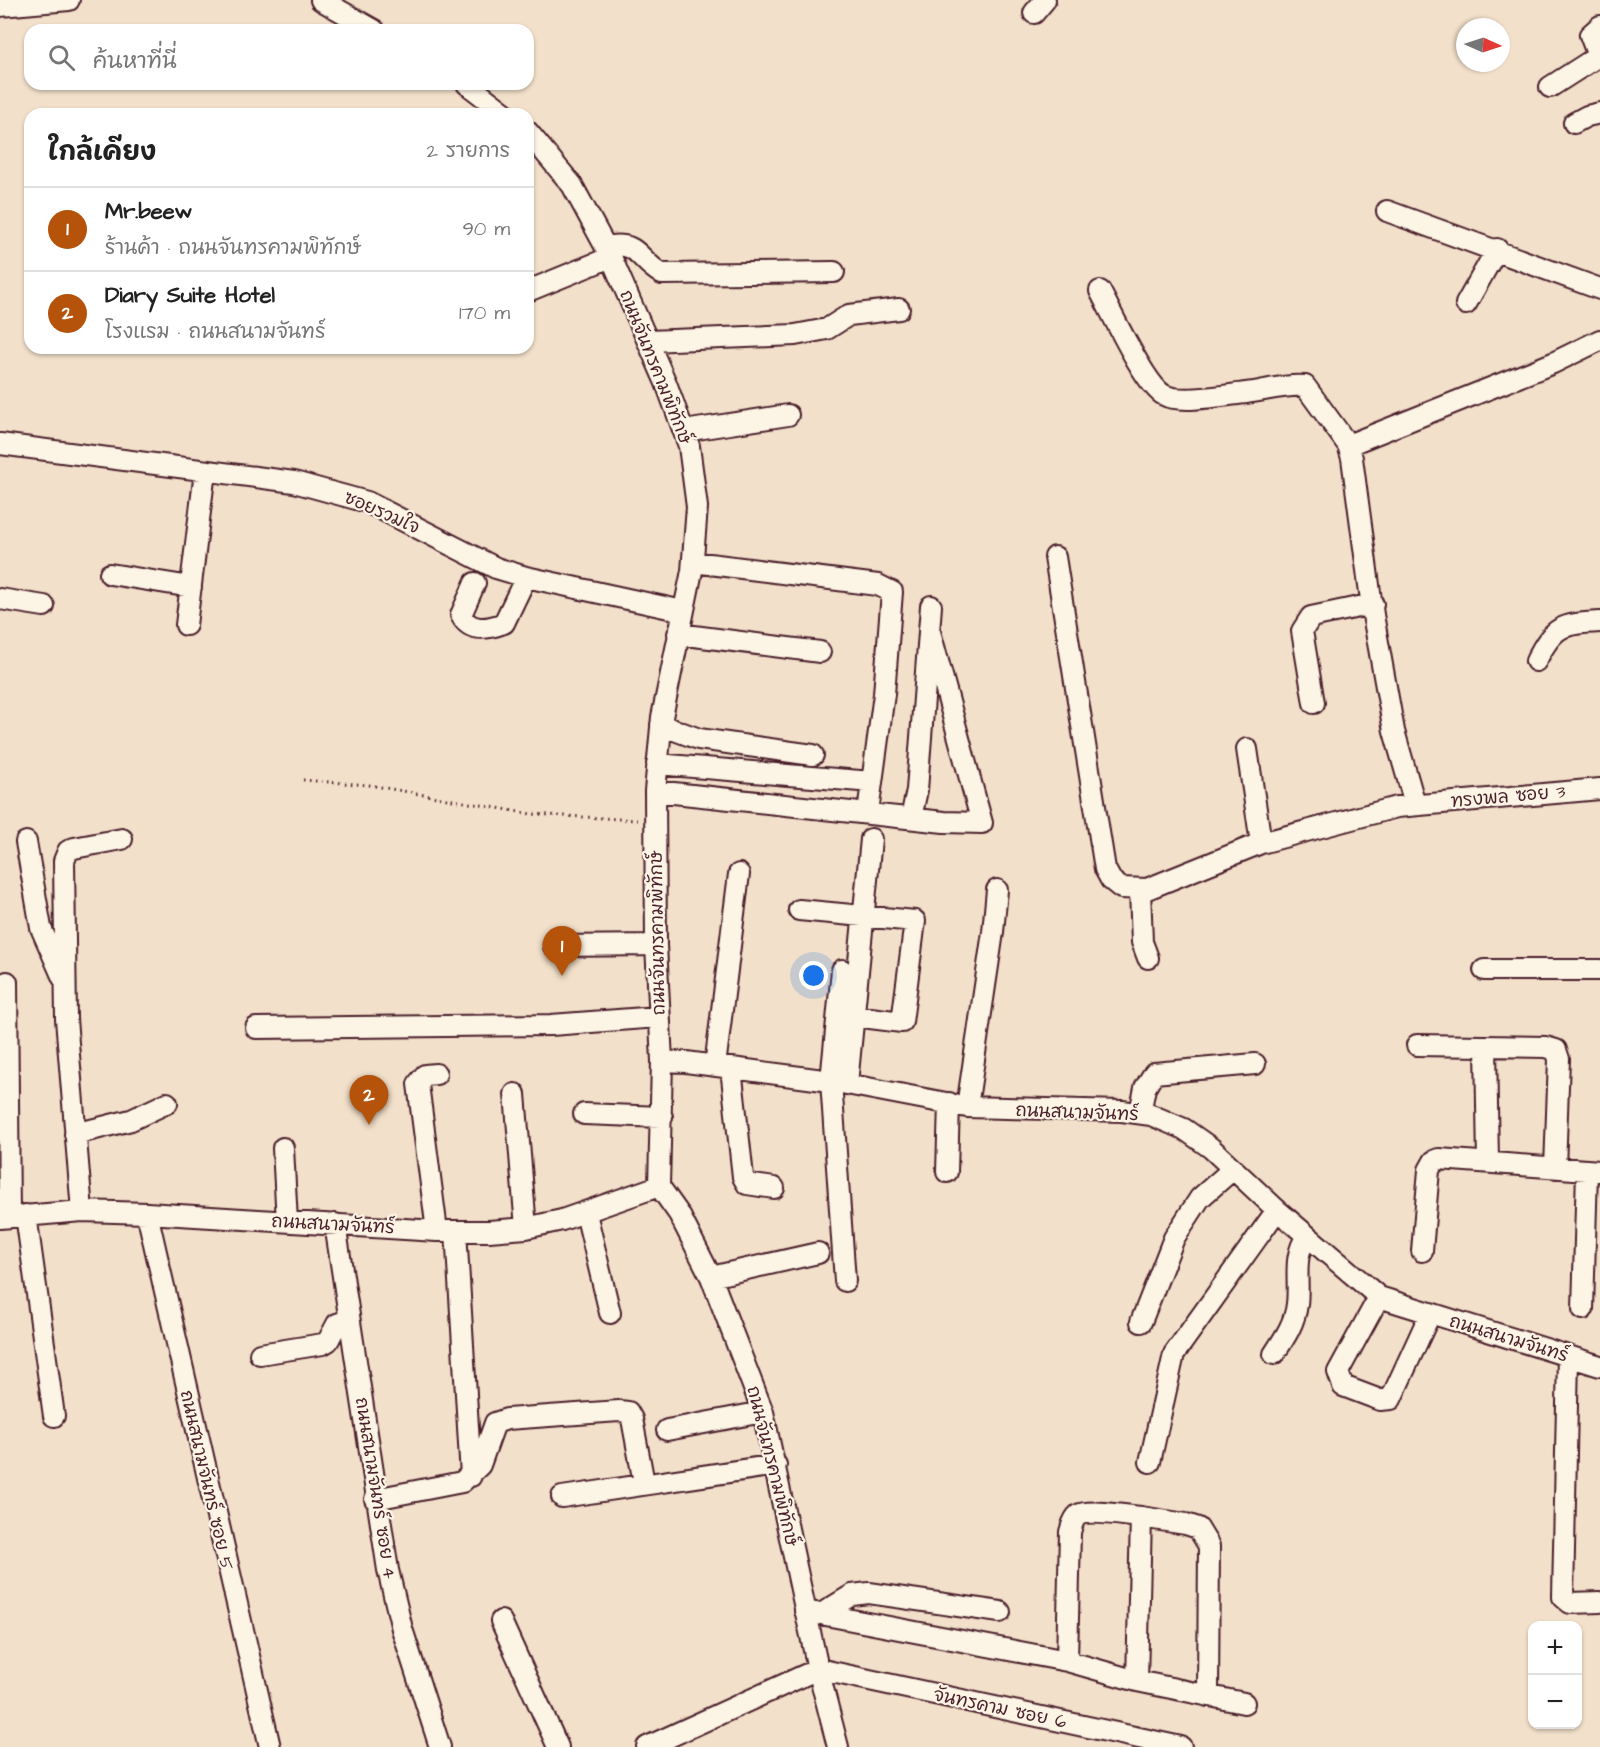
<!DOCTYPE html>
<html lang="th">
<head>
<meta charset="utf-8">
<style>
	body { margin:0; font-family:"Architects Daughter","Playpen Sans Thai",sans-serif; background:#f2f2f2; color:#222 }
	.controls { position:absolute; right:18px; bottom:18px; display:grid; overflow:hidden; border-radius:12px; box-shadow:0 2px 4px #0004 }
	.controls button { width:54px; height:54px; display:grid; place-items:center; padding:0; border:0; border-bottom:2px solid #e0e0e0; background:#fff; color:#222; font:30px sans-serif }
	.compass { position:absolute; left:1456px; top:18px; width:54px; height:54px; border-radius:50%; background:#fff; box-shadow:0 2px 4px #0004; rotate:93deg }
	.you { position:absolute; left:814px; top:976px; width:21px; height:21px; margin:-15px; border:4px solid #fff; border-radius:50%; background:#1a73e8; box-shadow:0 0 0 9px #1a73e833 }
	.badge { display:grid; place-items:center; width:39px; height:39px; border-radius:50%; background:#b45309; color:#fff; font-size:20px; font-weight:700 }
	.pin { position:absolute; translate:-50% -50px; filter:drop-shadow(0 2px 3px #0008) }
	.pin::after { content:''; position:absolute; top:32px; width:21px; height:18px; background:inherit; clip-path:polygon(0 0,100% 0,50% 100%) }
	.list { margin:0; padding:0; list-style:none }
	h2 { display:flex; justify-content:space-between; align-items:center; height:78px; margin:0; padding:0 24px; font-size:26px }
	h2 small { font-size:20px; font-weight:400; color:#767676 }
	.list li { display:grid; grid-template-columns:39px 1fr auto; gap:18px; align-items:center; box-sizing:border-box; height:84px; padding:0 24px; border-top:2px solid #e0e0e0 }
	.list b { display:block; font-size:22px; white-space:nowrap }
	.list p { margin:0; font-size:20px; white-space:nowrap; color:#767676 }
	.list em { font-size:20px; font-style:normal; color:#767676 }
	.icon { flex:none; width:33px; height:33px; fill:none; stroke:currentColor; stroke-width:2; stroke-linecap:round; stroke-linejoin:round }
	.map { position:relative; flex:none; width:1600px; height:1747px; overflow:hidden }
	.search { position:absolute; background:#fff; box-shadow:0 2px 4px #0004; left:24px; top:24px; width:510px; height:66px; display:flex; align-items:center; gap:15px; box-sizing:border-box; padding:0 21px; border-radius:18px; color:#767676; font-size:22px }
	.panel { position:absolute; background:#fff; box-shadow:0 2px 4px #0004; left:24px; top:108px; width:510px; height:246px; border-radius:18px }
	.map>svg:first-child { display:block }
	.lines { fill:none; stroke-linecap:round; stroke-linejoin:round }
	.minor-casing { stroke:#4a1f2b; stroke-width:24 }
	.path { stroke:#4a1f2b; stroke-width:3; stroke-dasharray:1.5 4.5; stroke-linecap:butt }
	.minor { stroke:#fcf5e5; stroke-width:20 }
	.labels { text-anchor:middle; stroke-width:4.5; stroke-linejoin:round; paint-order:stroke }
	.street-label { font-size:18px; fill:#4a1f2b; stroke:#fcf5e5 }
</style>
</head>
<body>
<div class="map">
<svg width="1600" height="1747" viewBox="0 0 1600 1747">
	<rect width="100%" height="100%" fill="#f2e0ca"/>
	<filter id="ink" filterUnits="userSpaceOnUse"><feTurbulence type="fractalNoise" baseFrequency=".0167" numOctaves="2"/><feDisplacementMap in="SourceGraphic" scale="12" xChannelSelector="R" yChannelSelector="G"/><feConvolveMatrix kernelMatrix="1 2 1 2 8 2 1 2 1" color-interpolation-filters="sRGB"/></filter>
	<g filter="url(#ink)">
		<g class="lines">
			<g class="minor-casing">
				<path id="minor" d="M321,0L374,30
					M0,6L69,0
					M1034,13L1045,0
					M1598,56L1590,35L1600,26
					M467,84L506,114
					M1550,87L1600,55
					M1574,123L1587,116L1600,113
					M528,132L572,185L611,257L666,383L689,446L697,507L692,571L662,717L655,791L656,945L662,1061L659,1186L679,1214L711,1277L763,1412L818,1669L838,1747
					M1387,211L1600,289
					M606,247C640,240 637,260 662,274L834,272
					M528,291L611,257
					M1100,291C1112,313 1145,385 1164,395C1180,404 1227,395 1246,393C1266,391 1284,384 1305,386L1348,445L1352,458L1373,615L1394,731L1415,804
					M1466,304L1497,249
					M648,341L795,335L827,329L849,315L899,309
					M684,431L788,415
					M0,444L294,482L367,502L496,568L526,577L683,611
					M1348,445L1553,363L1600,340
					M1055,557L1105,869L1111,880L1121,888L1147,889L1261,843L1397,807L1600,789
					M693,562L878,585L892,592L884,694L868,812
					M110,574L191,587
					M475,583L461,615C470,633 488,629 504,623L526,577
					M0,599L44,606
					M186,625L205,471
					M678,634L820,652
					M1536,661C1554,625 1562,624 1600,622
					M1314,703L1302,631L1311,617L1373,604
					M661,725L699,739L813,755
					M1247,749L1261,843
					M657,764L872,782
					M655,791L944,822L982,823L929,628
					M911,818L917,790L931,606
					M26,842L41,928L63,978
					M1140,890L1142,942L1148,958
					M799,910L915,921L902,1022L854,1016
					M554,946L656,945
					M842,970L831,1081L845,1281
					M1484,970H1600
					M7,982L9,1216
					M256,1028L551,1025L658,1017
					M1417,1045L1546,1047L1556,1050L1559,1059L1555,1168
					M1486,1046L1488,1162
					M662,1061L686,1062L831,1081L967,1107L1122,1111L1151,1115L1184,1129L1211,1148L1277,1210L1379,1297L1600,1366
					M715,1066L739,874
					M731,1068L743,1177L747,1184L774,1188
					M436,1074L425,1075L418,1084L437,1231
					M847,1084L871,839
					M515,1094L526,1228
					M967,1107L993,932L997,890
					M1140,1113L1145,1088L1154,1073L1255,1064
					M584,1114L662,1117
					M75,1134L131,1120L167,1103
					M283,1148L287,1222
					M947,1172L949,1103
					M82,1211L66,1019L64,861L68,851L74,848L122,839
					M147,1213L270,1747
					M586,1213L610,1313
					M26,1215L54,1416
					M0,1218L82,1211L147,1213L437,1231H489L526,1228L562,1220L659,1186
					M335,1224L388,1570L402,1629L440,1747
					M456,1231L471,1476
					M1422,1251L1429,1170L1434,1161L1439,1159L1600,1171
					M711,1277L818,1253
					M1379,1297L1338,1372L1343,1386L1380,1400L1391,1399L1430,1314
					M1583,1309L1587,1171
					M1141,1322L1174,1238L1200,1198L1233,1169
					M260,1354L323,1344L328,1341L337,1324L349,1320
					M1274,1354C1284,1339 1295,1323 1297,1304C1300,1279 1292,1258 1307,1236
					M1568,1356L1563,1597L1570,1603L1600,1602
					M667,1430L763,1412
					M1150,1462L1174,1354L1277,1210
					M562,1497L776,1465
					M375,1499L462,1482L480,1465L495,1423L507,1419L619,1411L628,1412L632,1419L644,1483
					M805,1611L1067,1661L1137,1681L1244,1703
					M821,1614L852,1595L869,1593L1000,1612
					M501,1621L558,1747
					M1067,1661L1070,1532C1072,1526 1073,1519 1078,1515C1090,1509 1127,1516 1141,1517
					M1137,1681L1141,1517L1186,1524L1198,1528L1209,1546L1208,1696
					M647,1747L818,1669L1181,1747"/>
			</g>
			<path class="path" d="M303,780L369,785L531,814L637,820"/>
			<use href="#minor" class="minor"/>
		</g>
	</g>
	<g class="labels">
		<g class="street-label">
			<text transform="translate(656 367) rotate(68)" y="6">ถนนจันทรคามพิทักษ์</text>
			<text transform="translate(382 512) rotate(24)" y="6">ซอยรวมใจ</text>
			<text transform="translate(1508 796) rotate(-5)" y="6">ทรงพล ซอย 3</text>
			<text transform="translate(657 933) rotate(-91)" y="6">ถนนจันทรคามพิทักษ์</text>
			<text transform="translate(1077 1112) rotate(2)" y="6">ถนนสนามจันทร์</text>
			<text transform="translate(333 1224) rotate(3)" y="6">ถนนสนามจันทร์</text>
			<text transform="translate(1509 1338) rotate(17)" y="6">ถนนสนามจันทร์</text>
			<text transform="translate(773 1466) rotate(76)" y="6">ถนนจันทรคามพิทักษ์</text>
			<text transform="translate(207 1480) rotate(77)" y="6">ถนนสนามจันทร์ ซอย 5</text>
			<text transform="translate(376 1488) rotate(81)" y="6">ถนนสนามจันทร์ ซอย 4</text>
			<text transform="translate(1000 1708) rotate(12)" y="6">จันทรคาม ซอย 6</text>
		</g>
	</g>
</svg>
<div class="controls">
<button>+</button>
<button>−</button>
</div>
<svg class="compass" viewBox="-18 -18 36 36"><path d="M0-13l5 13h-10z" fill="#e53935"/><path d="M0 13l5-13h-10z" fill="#767676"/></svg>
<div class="you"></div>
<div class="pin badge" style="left:562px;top:976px">1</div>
<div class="pin badge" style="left:369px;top:1125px">2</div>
<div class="search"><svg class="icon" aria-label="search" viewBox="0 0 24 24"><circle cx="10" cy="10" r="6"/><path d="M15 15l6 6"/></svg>ค้นหาที่นี่</div>
<section class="panel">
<h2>ใกล้เคียง<small>2 รายการ</small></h2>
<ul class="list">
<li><span class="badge">1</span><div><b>Mr.beew</b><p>ร้านค้า · ถนนจันทรคามพิทักษ์</p></div><em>90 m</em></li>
<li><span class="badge">2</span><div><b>Diary Suite Hotel</b><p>โรงแรม · ถนนสนามจันทร์</p></div><em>170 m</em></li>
</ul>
</section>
</div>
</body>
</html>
